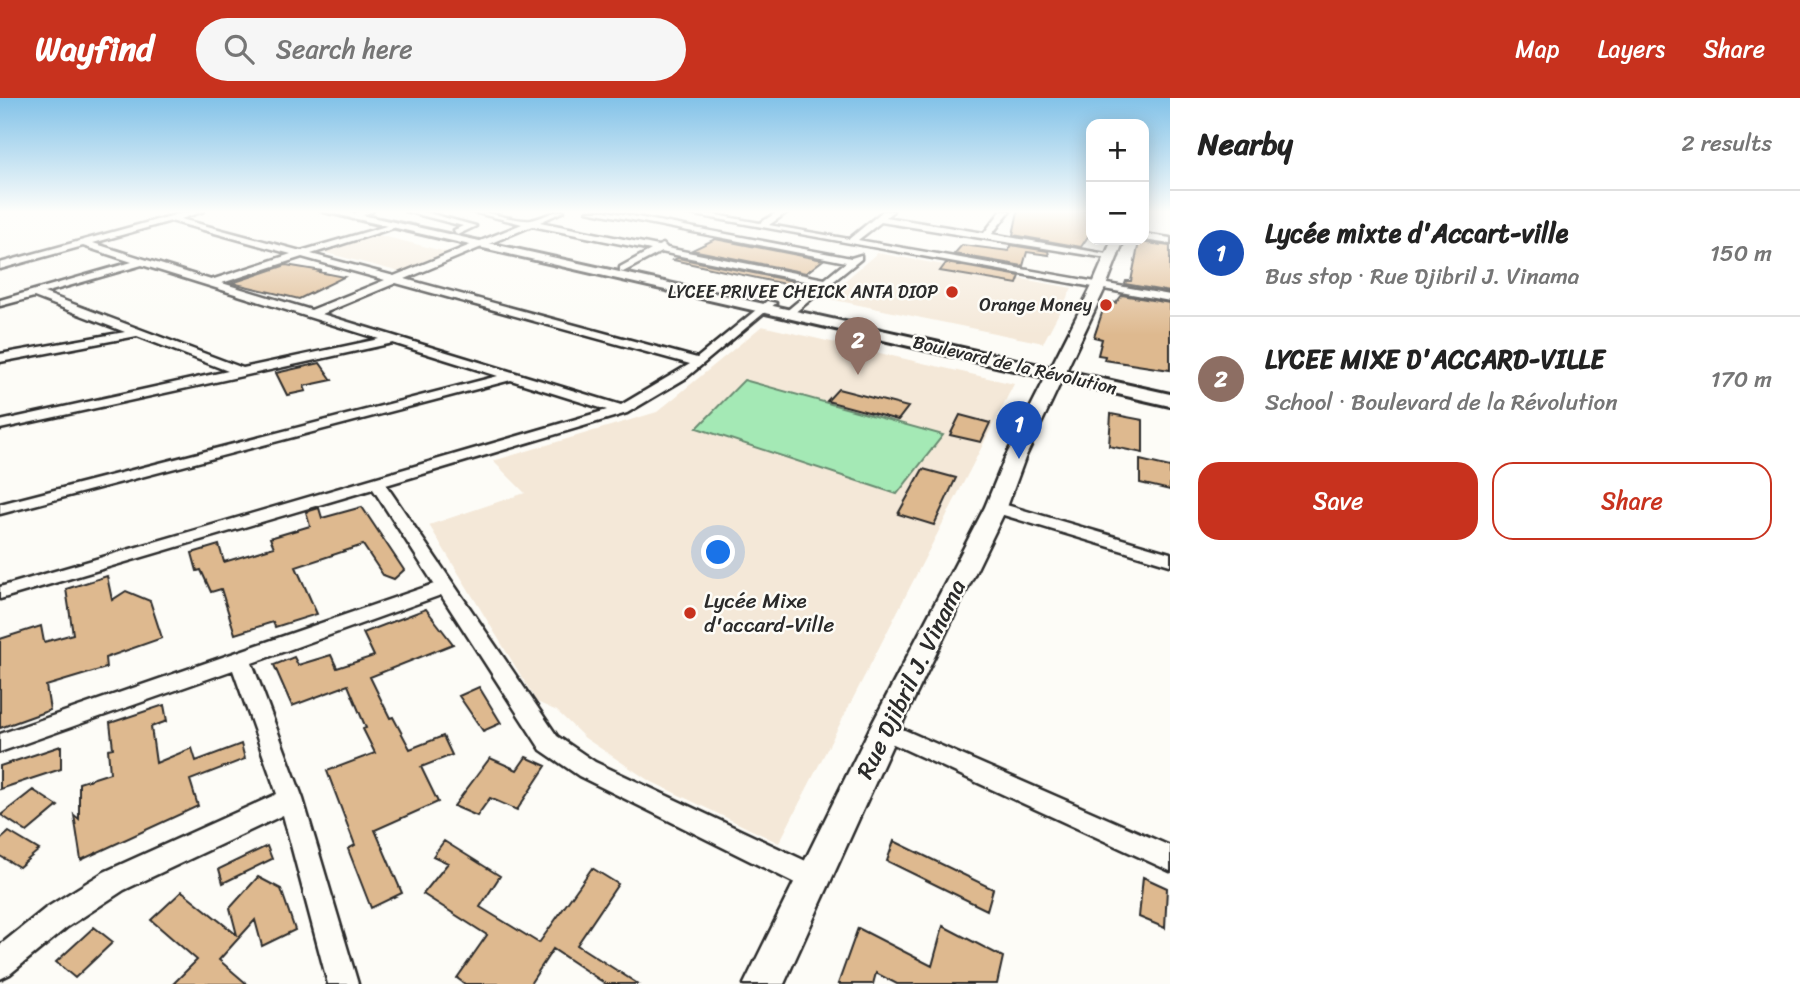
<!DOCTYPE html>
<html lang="en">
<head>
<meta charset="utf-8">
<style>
	body { margin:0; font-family:Sriracha,sans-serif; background:#f6f6f6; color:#222 }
	.controls { position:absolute; right:21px; top:21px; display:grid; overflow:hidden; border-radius:14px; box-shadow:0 4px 18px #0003 }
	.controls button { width:63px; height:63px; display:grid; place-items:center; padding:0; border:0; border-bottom:2px solid #e0e0e0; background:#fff; color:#222; font:35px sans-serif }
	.you { position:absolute; left:719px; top:455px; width:24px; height:24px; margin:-18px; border:5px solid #fff; border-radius:50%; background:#1a73e8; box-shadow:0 0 0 10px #1a73e833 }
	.badge { display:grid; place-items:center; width:46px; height:46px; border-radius:50%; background:#c8321e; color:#fff; font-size:23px; font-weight:700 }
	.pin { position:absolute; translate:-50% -58px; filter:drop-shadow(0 2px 4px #0008) }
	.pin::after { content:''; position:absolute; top:37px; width:24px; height:21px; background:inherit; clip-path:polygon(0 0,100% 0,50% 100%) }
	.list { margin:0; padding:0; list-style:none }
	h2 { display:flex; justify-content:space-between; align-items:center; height:91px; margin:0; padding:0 28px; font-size:30px }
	h2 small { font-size:23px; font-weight:400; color:#767676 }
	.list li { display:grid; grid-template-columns:46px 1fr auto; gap:21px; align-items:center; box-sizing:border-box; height:126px; padding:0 28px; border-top:2px solid #e0e0e0 }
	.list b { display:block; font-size:26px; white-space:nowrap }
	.list p { margin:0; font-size:23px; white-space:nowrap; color:#767676 }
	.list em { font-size:23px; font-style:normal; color:#767676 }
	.actions { display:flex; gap:14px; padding:21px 28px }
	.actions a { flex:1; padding:16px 0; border:2px solid #c8321e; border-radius:21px; text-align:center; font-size:24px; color:#c8321e }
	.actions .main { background:#c8321e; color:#fff }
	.icon { flex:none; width:38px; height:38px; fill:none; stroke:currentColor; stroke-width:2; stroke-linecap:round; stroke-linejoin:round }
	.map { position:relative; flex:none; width:1170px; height:886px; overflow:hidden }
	header { display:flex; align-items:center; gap:42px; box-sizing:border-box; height:98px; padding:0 35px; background:#c8321e; color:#fff }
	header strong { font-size:33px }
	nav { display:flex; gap:38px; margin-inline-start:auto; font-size:24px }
	.search { width:490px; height:63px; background:#f6f6f6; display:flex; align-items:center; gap:18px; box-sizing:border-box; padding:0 24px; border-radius:38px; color:#767676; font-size:26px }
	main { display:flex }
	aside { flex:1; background:#fff }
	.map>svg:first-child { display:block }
	.built { fill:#f4e8d8 }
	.green { fill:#a4e9b5; stroke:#688a70; stroke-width:2 }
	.building { fill:#deb98f; stroke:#2b2b2b; stroke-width:2 }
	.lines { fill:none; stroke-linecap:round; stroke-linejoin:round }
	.minor-casing { stroke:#2b2b2b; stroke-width:5 }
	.tertiary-casing { stroke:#2b2b2b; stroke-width:5 }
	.secondary-casing { stroke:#2b2b2b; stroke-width:6 }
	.minor { fill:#fdfcf7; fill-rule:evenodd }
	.tertiary { fill:#fdfcf7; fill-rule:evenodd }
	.secondary { fill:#fdfcf7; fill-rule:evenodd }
	.poi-dot { fill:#c8321e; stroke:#fdfcf7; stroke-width:2.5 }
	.labels { text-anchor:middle; stroke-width:5; stroke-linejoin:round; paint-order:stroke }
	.far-poi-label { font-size:18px; fill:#2b2b2b; stroke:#fdfcf7; text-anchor:end }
	.far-street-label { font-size:18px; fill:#2b2b2b; stroke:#fdfcf7 }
	.poi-label { font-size:21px; fill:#2b2b2b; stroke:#fdfcf7; text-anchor:start }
	.near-street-label { font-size:24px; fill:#2b2b2b; stroke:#fdfcf7 }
</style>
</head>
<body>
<header>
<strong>Wayfind</strong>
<div class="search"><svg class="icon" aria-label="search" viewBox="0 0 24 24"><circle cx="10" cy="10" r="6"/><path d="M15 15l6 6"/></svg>Search here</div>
<nav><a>Map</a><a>Layers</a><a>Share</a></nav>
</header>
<main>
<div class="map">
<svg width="1170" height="886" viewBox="0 0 1170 886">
	<rect width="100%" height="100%" fill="#fdfcf7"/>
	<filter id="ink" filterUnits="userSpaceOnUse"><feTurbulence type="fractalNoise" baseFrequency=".0143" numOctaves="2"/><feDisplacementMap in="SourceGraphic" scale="14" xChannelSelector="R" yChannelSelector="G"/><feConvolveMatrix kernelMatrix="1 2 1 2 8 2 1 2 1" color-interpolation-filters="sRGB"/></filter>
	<g filter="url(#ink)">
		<path class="built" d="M375,136L455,156L404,175L323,154Z
			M877,155L1072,190L1043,245L825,200Z
			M762,228L1014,286L779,745L648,682L585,640L557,613L537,604L429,427L525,395L493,363L657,314Z"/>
		<path class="green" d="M744,282L943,337L897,396L697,330Z"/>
		<path class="building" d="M1018,113H1091V134L1081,149L1013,137Z
			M715,141L823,162L806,175L692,152Z
			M1139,144L1170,148V194L1125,186L1126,183H1131Z
			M962,147L1009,153L1010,147L1048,153L1049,157L1027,154L1023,168L954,156Z
			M678,160L793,183L789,187L673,162Z
			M946,165L1020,178L1017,186L940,173Z
			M286,167L322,173L319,174L344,179L299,201L232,185Z
			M1122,197L1170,205V272L1104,262L1105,258L1098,257L1102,241L1094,239L1104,209L1109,210L1111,204L1116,205Z
			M320,265L332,282L304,288L306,293L287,297L276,275Z
			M838,291L908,309L898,322L827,303Z
			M1111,316L1143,322V355L1109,348Z
			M960,317L990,325L981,344L950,337Z
			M1140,362L1170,369V392L1140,385Z
			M923,371L956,380L934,427L898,416Z
			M362,409L404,472L394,481L383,477L363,447L296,469L317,516L275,529L273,524L235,536L221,491L211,494L201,472L197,473L192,455L219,447L224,464L274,449L270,440L310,428L306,414L319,410L322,420Z
			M107,478L112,502L126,493L150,503L162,540L105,560L106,570L46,588L50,612L0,630V541L41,528L44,544L73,536L66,491Z
			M426,511L453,546L370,579L390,620L393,619L410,651L443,638L452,657L421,669L438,704L375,732L402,795L371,810L348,751L355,747L327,673L375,655L363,631L366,630L348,587L292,608L274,567L294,559L298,567L331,557L337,570L374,558L363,535Z
			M479,589L501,625L483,633L459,598Z
			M164,607L167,623L151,629L156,665L192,650L196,663L241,646L245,661L190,682L198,708L81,762L74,717L79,721V685L110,675L108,651L113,650L110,625Z
			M61,648V671L0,691V668Z
			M526,659L546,668L517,712L490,700L477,718L454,708L490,660L517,672Z
			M33,692L58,708L27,734L1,717Z
			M9,734L39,752L19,769L0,758V742Z
			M444,743L500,778L480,809L539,845L592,770L618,786L577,847L638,886H606L553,851L530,886H465L457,880L487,837L423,796L448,765L433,758Z
			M894,743L993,791L987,812L887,763Z
			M267,748L272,761L223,785L219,771Z
			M258,779L281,791L295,832L262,848L255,822L219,862L247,886H173L197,862L151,822L182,793L237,837L230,810Z
			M1143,779L1167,790L1165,830L1139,819Z
			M943,828L1003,859L997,886H897L876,875L873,886H838L858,830L932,868Z
			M94,829L113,844L75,880L56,864Z"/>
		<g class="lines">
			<g class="minor-casing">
				<path id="minor" d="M189,113H204L181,121L301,153L393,126V130L311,156L394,178L522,126L469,113C488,113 517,124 531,122C543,120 551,113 564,113L540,124L658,148L663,146L667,150L825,181L846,164L587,113H606L851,160L861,157V161L788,220L784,219V215L819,186L661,154L623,174L620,173V169L651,152L532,128L405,181L697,260L767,203L776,205L686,280L627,315L386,387L557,638L595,664L825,772L829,781L825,790L815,794L805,790L579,678L541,652L441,497L252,565L303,701L358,886H328L283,717L124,792L66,830L10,876L0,881V847L46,810L104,774L277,696L233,572L0,654V636L434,486L373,391L0,501V489L607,312L511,282L0,416V406L498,278L393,245L0,331V323L228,273L137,238L0,264V256L125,234L34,199L0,208V202L132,164L83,148L0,171V165ZM171,123L291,156L211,182L93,145ZM302,159L385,182L311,212L222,185ZM142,167L379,241L243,270L44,195ZM396,185L690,266L621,307L322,216Z
					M360,113H373L353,121L349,119Z
					M405,113H421L476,128L457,137L454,132L463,128Z
					M674,113H694L760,125L779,113H789L769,127L849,141L883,113H893L886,119L984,135L1001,113H1010L992,136L1118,158L1113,161L881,124L858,142L1170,197V203Z
					M1144,136L1170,140V146L1144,142Z
					M996,404L1170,455V467L990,413L988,409Z
					M884,623L1170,748V773L876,638L873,632L876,626Z"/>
			</g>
			<g class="tertiary-casing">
				<path id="tertiary" d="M1112,142H1124L1106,188L1025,360L1007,409L899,632L784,886H744L869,632L985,409L1005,360L1092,188Z"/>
			</g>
			<g class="secondary-casing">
				<path id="secondary" d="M322,113H344L1170,296V308Z"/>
			</g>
			<use href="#minor" class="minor"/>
			<use href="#tertiary" class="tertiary"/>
			<use href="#secondary" class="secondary"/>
		</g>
	</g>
	<linearGradient id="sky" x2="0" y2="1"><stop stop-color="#82c2e8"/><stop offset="0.48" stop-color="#fefefb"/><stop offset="1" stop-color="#fefefb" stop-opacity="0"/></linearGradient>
	<rect width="1170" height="237" fill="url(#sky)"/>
	<g class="poi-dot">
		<circle cx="952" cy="194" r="7"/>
		<circle cx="1106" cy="207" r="7"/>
		<circle cx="690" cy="515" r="7"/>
	</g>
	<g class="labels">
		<g class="far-poi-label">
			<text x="938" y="200">LYCEE PRIVEE CHEICK ANTA DIOP</text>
			<text x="1092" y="213">Orange Money</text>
		</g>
		<g class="far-street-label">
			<text transform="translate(1015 267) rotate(13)" y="6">Boulevard de la Révolution</text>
		</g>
		<g class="poi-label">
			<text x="704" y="510">Lycée Mixe<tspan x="704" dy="24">d'accard-Ville</tspan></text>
		</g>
		<g class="near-street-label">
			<text transform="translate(911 581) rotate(-64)" y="8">Rue Djibril J. Vinama</text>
		</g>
	</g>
</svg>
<div class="controls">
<button>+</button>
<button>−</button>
</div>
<div class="you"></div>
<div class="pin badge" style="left:1019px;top:361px;background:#1a4fb4">1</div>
<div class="pin badge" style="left:858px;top:277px;background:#8d6e63">2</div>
</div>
<aside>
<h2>Nearby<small>2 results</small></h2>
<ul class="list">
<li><span class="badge" style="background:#1a4fb4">1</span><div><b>Lycée mixte d'Accart-ville</b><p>Bus stop · Rue Djibril J. Vinama</p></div><em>150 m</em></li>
<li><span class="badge" style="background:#8d6e63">2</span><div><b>LYCEE MIXE D'ACCARD-VILLE</b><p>School · Boulevard de la Révolution</p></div><em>170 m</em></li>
</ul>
<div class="actions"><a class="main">Save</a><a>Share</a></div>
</aside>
</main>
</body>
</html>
